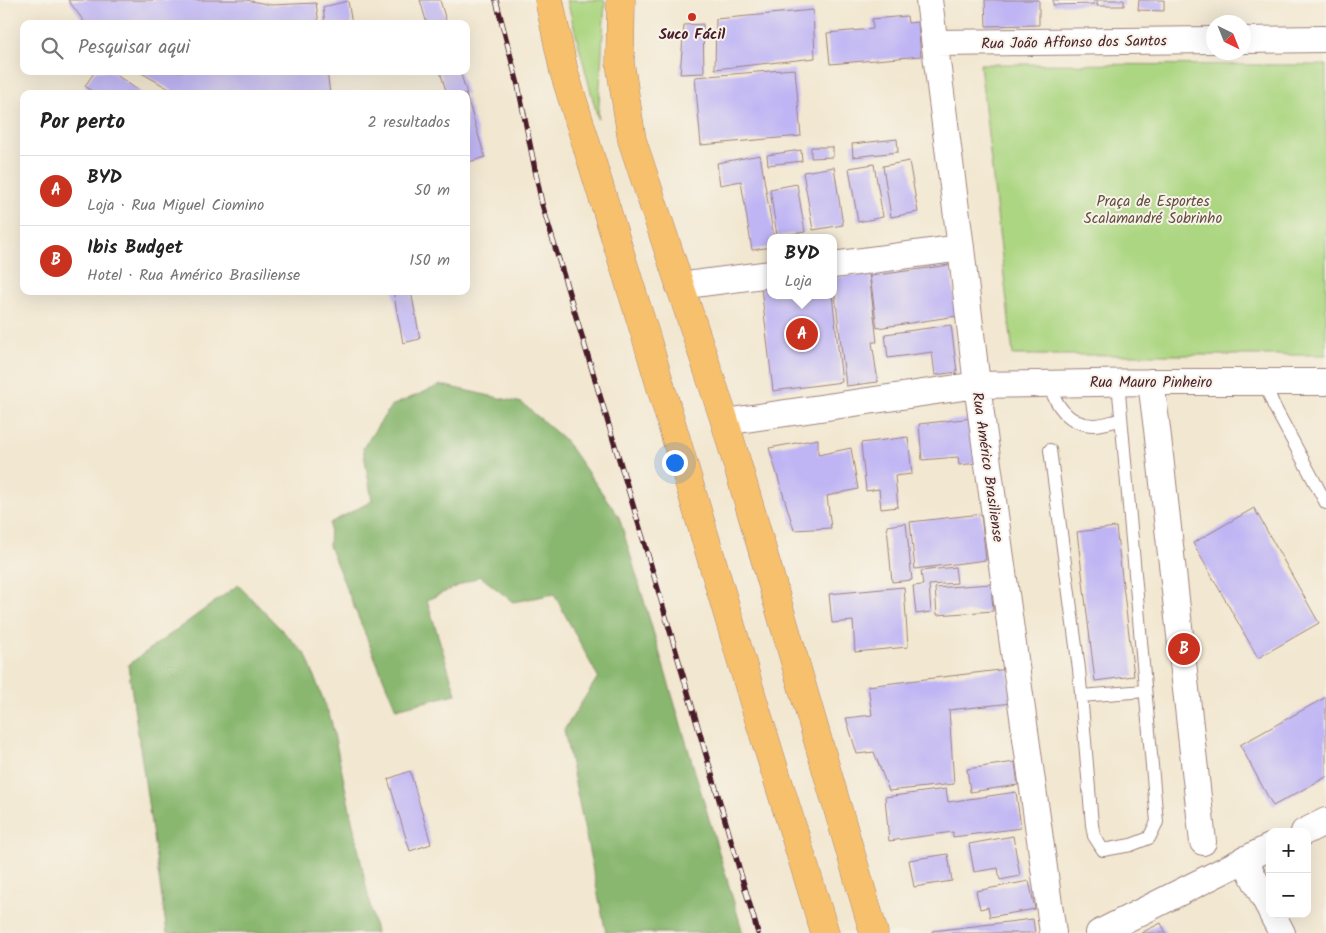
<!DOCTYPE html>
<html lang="pt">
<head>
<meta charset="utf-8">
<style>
	body { margin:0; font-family:Kalam,sans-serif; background:#f6f6f6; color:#222 }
	.controls { position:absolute; right:15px; bottom:15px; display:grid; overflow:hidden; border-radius:10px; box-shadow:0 5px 20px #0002 }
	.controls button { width:45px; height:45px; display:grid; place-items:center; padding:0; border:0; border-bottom:1px solid #e0e0e0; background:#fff; color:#222; font:25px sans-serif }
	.compass { position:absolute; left:1206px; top:15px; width:45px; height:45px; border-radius:50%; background:#fff; box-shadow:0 5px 20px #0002; rotate:137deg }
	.you { position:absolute; left:674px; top:462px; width:18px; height:18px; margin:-12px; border:4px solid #fff; border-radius:50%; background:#1a73e8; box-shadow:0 0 0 8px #1a73e833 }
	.badge { display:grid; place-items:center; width:32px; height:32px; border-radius:50%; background:#c8321e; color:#fff; font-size:16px; font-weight:700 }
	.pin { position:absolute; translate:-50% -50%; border:2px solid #fff; box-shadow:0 1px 5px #0006 }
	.popup { position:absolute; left:767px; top:234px; width:70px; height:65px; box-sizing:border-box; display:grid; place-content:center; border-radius:10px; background:#fff; filter:drop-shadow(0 1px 4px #0005); font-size:16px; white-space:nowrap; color:#767676 }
	.popup b { font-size:19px; color:#222 }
	.popup::after { content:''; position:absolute; left:50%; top:100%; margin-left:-10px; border:10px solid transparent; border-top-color:#fff }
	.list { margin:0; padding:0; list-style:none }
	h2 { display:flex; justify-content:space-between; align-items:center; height:65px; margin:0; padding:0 20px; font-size:21px }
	h2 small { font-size:16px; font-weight:400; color:#767676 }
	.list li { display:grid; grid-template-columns:32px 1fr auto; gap:15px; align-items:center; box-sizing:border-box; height:70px; padding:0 20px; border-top:1px solid #e0e0e0 }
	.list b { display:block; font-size:19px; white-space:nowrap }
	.list p { margin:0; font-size:16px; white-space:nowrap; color:#767676 }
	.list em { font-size:16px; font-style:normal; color:#767676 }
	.icon { flex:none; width:28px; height:28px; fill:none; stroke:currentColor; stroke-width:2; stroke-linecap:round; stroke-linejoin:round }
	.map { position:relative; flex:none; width:1326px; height:933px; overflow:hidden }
	.search { position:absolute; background:#fff; box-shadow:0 5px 20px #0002; left:20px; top:20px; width:450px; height:55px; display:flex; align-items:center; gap:12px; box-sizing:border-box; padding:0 18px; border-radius:10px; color:#767676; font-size:19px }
	.panel { position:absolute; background:#fff; box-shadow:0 5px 20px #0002; left:20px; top:90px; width:450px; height:205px; border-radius:10px }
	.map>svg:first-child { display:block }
	.green { fill:#acd681; stroke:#7b7a56 }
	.forest { fill:#89b76f; stroke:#6a6b4d }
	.building { fill:#bfb5f4 }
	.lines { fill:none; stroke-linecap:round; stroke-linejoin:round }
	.service-casing { stroke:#9e837e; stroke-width:14 }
	.minor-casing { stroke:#9e837e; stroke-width:28 }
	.primary-casing { stroke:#9e837e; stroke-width:29 }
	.service { stroke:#fff; stroke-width:12 }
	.minor { stroke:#fff; stroke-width:26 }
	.primary { stroke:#f7c06c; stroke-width:28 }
	.rail-casing { stroke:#4a1f2b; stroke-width:5.5 }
	.rail { stroke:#f7f3e8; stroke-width:4; stroke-dasharray:11; stroke-linecap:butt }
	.poi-dot { fill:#c8321e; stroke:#f7f3e8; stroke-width:2 }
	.labels { text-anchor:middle; stroke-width:4; stroke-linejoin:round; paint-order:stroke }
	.poi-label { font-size:15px; font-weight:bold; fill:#4a1f2b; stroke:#f7f3e8 }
	.street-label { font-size:15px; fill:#4a1f2b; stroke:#f7f3e8 }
	.park-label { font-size:15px; fill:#624d40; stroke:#f7f3e8 }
</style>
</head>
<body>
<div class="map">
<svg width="1326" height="933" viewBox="0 0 1326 933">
	<rect width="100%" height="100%" fill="#f7f3e8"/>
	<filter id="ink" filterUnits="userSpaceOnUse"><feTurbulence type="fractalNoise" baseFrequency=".02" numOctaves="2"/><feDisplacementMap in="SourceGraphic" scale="10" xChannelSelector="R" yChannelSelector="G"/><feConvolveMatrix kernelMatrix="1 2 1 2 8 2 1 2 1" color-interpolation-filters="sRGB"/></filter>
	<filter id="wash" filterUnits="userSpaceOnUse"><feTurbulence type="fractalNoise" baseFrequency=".0096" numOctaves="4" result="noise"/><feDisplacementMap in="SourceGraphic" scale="20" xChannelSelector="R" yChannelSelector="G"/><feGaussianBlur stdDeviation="1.12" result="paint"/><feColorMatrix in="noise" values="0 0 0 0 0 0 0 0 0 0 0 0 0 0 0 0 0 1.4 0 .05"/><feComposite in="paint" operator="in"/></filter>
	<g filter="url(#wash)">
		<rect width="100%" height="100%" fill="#f2e7d0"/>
		<path class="green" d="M567,0H605L598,119Z
			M980,64L1326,65V355H1013Z"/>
		<path class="forest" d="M441,385L522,403L565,440L619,517L743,933H606L564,730L598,677L554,594L513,602L480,576L427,600L456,694L396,709L329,546L330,523L372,501L363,448L391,406Z
			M238,585L306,655L331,720L376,933H167L128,665Z"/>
		<g id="blocks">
			<path class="building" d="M68,0H246L272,5L316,3L319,24H86Z
				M420,0H440L447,24H427Z
				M985,0H1039V25L986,26Z
				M1053,0H1094V4L1053,5Z
				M1097,0H1124V6H1097Z
				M1139,0H1164V11L1138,10Z
				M348,1L352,24H325L323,7Z
				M813,10L815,58L715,69L716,19Z
				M907,16L908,23L918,22L921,56L830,64L827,33L873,29L872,19Z
				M703,24L704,73L680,74L684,25Z
				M795,69L801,136L701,145L695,77Z
				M95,71H111L143,94H96L85,86Z
				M138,71H327L330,94H178Z
				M440,71H460L467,94H447Z
				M466,94L485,157L466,163Z
				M897,139L898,152L853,157L852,144Z
				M811,147H833V157L811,158Z
				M801,150L802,161L768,165L767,155Z
				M760,155L774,238H771V247L752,250L741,181L720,185L717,163Z
				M909,161L918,212L891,217L883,166Z
				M874,164L883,217L858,222L849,168Z
				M834,167L843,225L813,230L803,172Z
				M797,184L805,232L777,236L770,189Z
				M950,265L957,316L877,328L870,276Z
				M869,273L877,342H872L878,382L846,386L833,278Z
				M771,285V295H832L842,382L773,391L761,287Z
				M393,291H411L420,339L403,343Z
				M951,325L957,372L935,375L932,352L888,358L885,334Z
				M973,418L978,463L959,465L958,457L922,460L919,424Z
				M908,437L912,474L895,476L898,507L881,509L879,489L866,491L861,443Z
				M818,439V455L851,448L858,489L827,496L831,528L794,530L769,448Z
				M1254,508L1319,623L1258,658L1193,543Z
				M981,514L986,560L915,569L910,522Z
				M906,523L912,580L892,582L887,526Z
				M1116,527L1134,676L1095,681L1077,532Z
				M955,567L957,583L929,585L931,612L916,614L913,586L923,585L921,571Z
				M991,584L993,611L937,615L935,588Z
				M904,587L908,647L855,652L853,621L832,623L829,594Z
				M1008,669L1012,703L949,710L954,784L889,791L874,752L857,754L846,718L872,715L868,686Z
				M1326,697V777L1273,806L1240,745Z
				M1015,762L1018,785L970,792L967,769Z
				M410,771L431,844L410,851L388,779Z
				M946,789L948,802L1016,792L1021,828L953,837V832L889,841L885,797Z
				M1013,836L1020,876L1000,880L998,868L974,872L969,844Z
				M948,854L952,881L914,887L909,860Z
				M1029,881L1035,909L990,917L988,907L980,909L976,891Z
				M1033,919L1035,933H933L932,931Z
				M1161,923L1166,933H1141Z"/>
		</g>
	</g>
	<g filter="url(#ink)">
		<use href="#blocks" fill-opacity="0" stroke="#9e837e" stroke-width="1"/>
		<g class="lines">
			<g class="service-casing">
				<path id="service" d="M1264,382L1274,406L1326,503
					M1048,383C1056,405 1068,425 1094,425C1103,425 1113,421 1121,420
					M1050,450L1079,669L1092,825L1094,836L1103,850L1131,845L1149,838L1157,822L1118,382
					M1081,696L1145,691"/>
			</g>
			<g class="minor-casing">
				<path id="minor" d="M929,0L961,248L977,385L1053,933
					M1244,40L1326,39
					M935,43L1214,40
					M833,265L961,248
					M679,286L771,274
					M1151,382L1157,429L1203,842
					M725,422L977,385L1151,382H1326
					M1304,832L1326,821
					M1244,859L1270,909
					M1272,914L1282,933
					M1099,933L1270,847"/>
			</g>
			<g class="primary-casing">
				<path id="primary" d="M549,0L564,72L646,337L753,700L825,933
					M621,0L620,63L632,140L725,422L874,933"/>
			</g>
			<use href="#service" class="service"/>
			<use href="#minor" class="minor"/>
			<use href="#primary" class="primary"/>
			<g class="rail-casing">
				<path id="rail" d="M496,0L518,85L542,204L645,545L758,933"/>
			</g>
			<use href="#rail" class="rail"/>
		</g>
	</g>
	<circle class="poi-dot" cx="692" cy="17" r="5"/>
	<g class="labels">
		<g class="poi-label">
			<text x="692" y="39">Suco Fácil</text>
		</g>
		<g class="street-label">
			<text transform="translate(1074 42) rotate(-1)" y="5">Rua João Affonso dos Santos</text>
			<text x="1151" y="387">Rua Mauro Pinheiro</text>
			<text transform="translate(988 467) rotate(82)" y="5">Rua Américo Brasiliense</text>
		</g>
		<g class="park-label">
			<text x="1153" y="206">Praça de Esportes<tspan x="1153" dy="17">Scalamandré Sobrinho</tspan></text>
		</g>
	</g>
</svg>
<div class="controls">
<button>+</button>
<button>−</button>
</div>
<svg class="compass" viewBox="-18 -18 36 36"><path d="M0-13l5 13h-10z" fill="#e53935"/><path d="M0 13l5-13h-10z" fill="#767676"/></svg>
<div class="you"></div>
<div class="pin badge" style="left:802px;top:334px">A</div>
<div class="popup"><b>BYD</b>Loja</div>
<div class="pin badge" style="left:1184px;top:649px">B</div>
<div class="search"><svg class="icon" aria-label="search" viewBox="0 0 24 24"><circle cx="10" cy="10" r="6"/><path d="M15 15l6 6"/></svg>Pesquisar aqui</div>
<section class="panel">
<h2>Por perto<small>2 resultados</small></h2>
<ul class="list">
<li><span class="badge">A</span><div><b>BYD</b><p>Loja · Rua Miguel Ciomino</p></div><em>50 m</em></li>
<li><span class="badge">B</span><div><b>Ibis Budget</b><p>Hotel · Rua Américo Brasiliense</p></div><em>150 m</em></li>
</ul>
</section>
</div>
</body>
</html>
